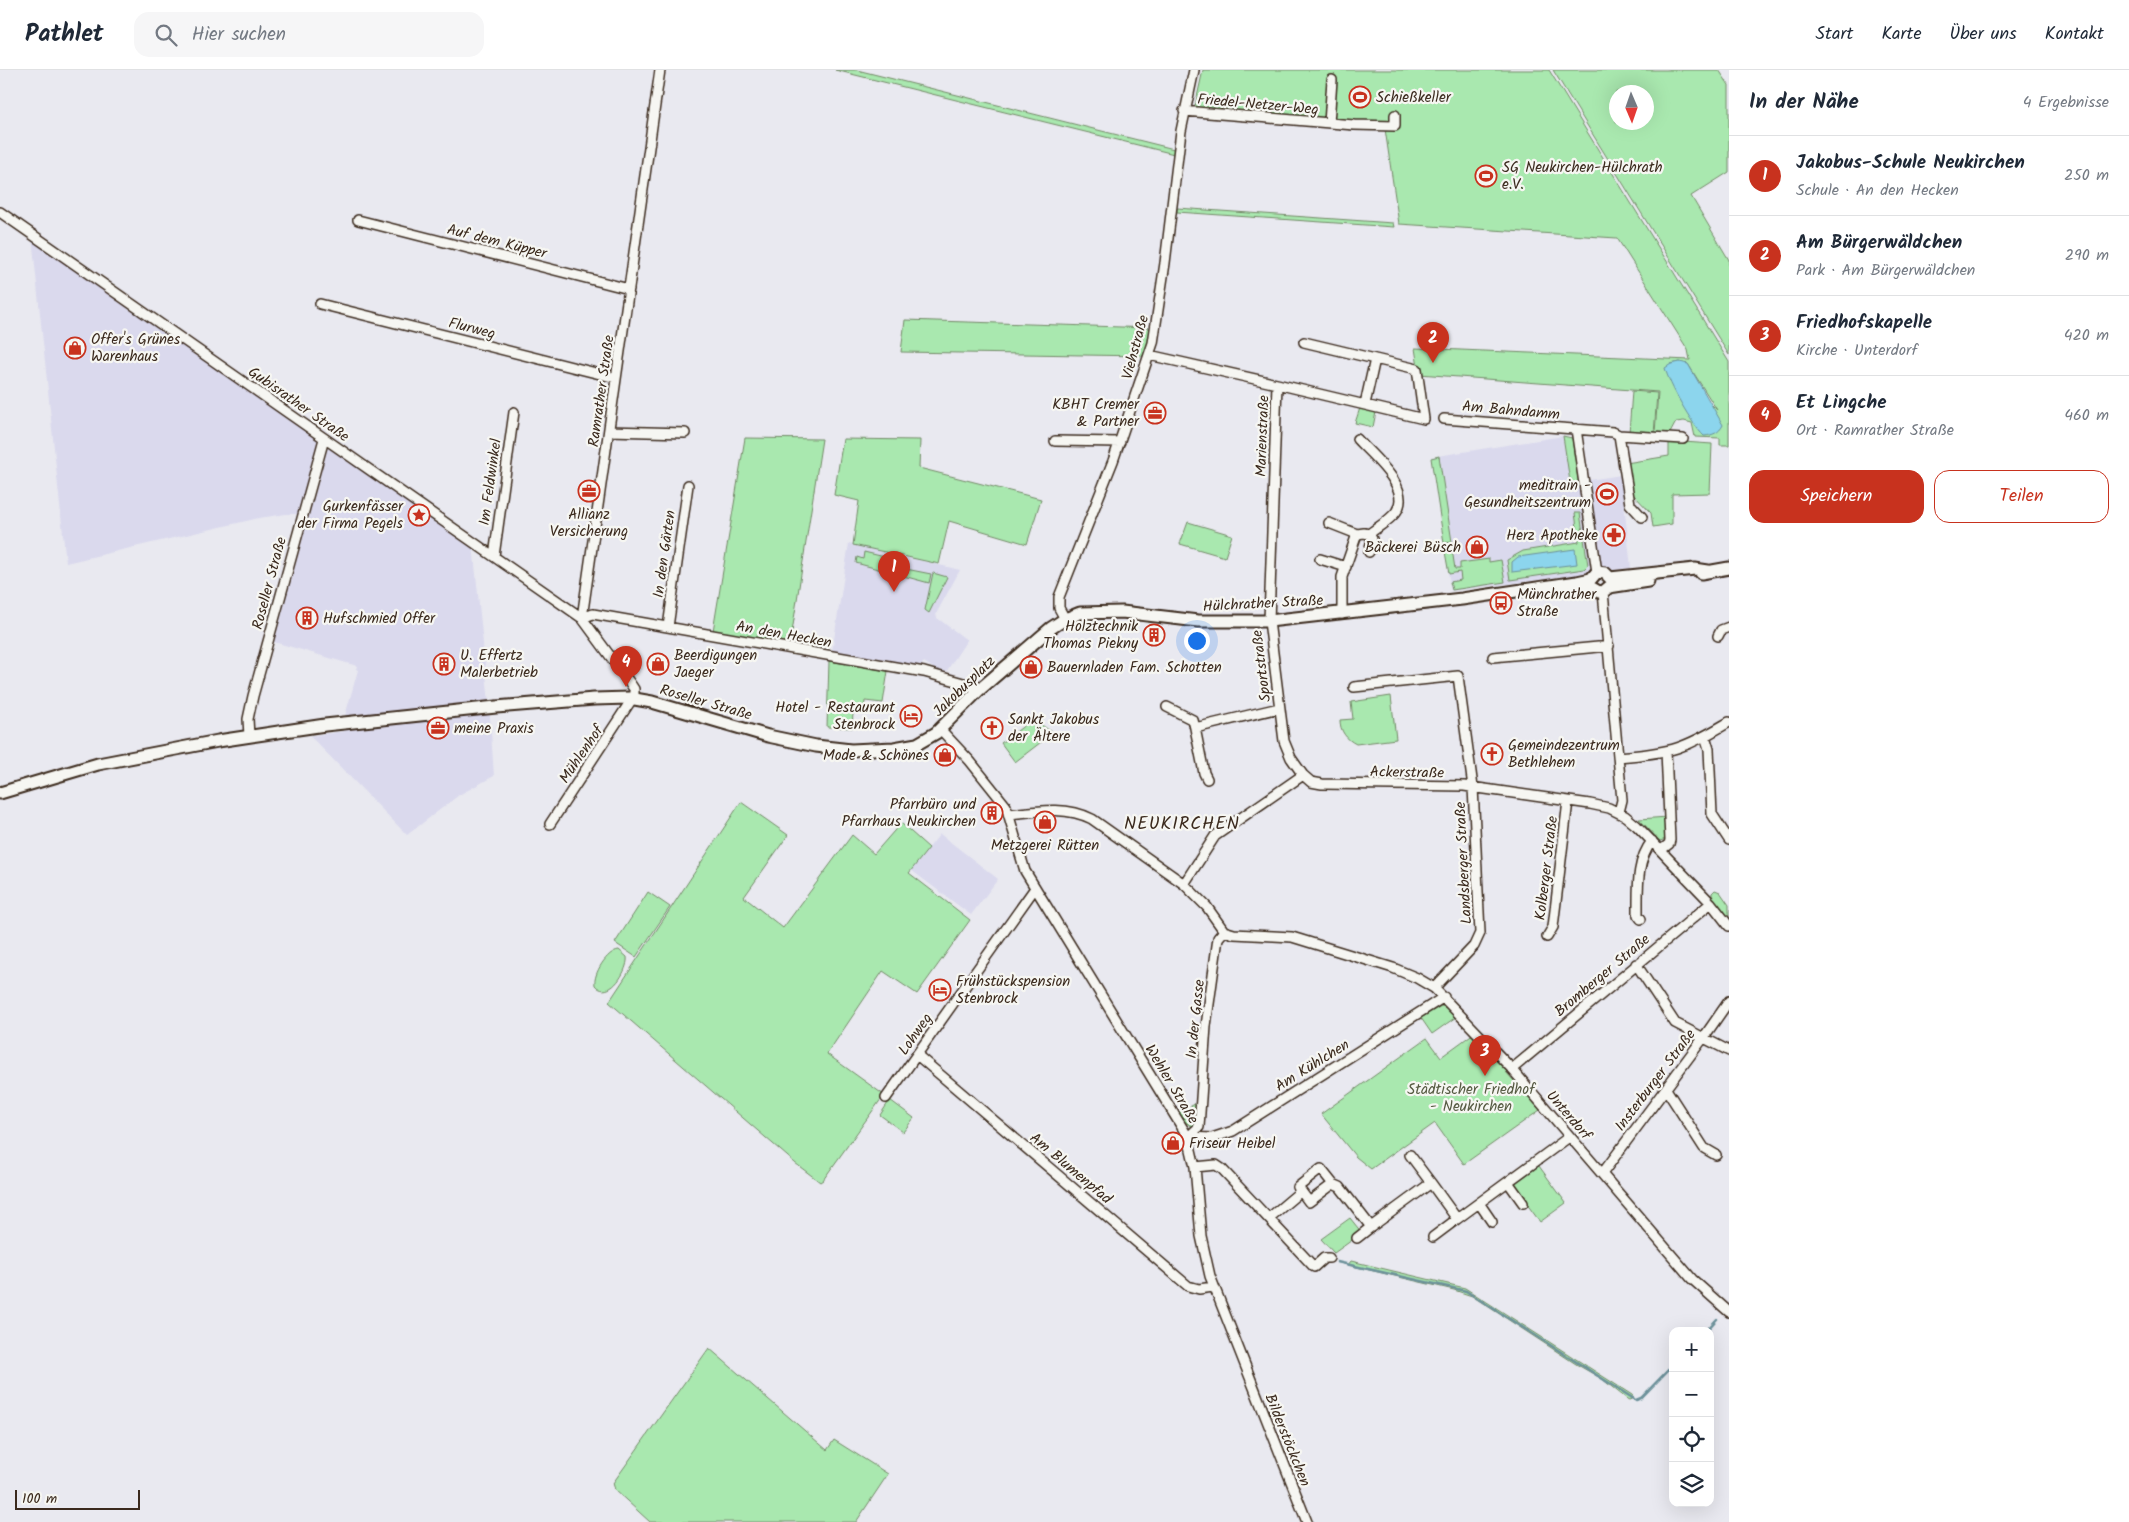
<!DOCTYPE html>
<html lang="de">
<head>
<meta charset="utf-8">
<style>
	body { margin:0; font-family:Kalam,sans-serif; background:#f6f6f7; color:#1f2937 }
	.controls { position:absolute; right:15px; bottom:15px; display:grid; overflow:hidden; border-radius:10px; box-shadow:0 5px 20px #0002 }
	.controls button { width:45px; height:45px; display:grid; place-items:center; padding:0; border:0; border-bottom:1px solid #e0e1e3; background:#fff; color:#1f2937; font:25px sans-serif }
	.compass { position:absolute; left:1609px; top:15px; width:45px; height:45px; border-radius:50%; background:#fff; box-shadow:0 5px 20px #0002; rotate:178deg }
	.scale { position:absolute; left:15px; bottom:12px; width:125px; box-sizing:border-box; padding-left:5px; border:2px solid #3b2a1e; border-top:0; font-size:14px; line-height:18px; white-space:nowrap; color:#3b2a1e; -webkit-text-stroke:4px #f6f6f2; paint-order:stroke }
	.you { position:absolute; left:1196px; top:570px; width:18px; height:18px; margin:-12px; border:4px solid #fff; border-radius:50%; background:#1a73e8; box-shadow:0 0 0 8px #1a73e833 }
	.badge { display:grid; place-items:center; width:32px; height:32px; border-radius:50%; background:#c8321e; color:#fff; font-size:16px; font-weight:700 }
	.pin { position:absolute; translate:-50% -41px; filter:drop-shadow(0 1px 2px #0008) }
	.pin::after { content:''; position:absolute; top:26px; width:18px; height:15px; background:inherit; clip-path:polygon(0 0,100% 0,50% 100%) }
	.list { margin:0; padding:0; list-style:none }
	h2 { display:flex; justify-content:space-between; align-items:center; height:65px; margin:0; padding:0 20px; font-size:21px }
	h2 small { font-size:16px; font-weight:400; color:#747a83 }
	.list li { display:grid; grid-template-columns:32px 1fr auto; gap:15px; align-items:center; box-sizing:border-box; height:80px; padding:0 20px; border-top:1px solid #e0e1e3 }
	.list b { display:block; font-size:19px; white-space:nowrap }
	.list p { margin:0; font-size:16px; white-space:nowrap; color:#747a83 }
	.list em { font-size:16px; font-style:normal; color:#747a83 }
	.actions { display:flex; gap:10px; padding:15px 20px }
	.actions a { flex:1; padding:11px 0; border:1px solid #c8321e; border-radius:15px; text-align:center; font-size:18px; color:#c8321e }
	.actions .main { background:#c8321e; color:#fff }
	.icon { flex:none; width:28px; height:28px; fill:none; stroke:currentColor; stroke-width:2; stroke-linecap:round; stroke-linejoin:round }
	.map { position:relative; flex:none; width:1729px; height:1452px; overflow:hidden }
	header { display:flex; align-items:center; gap:30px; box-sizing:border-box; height:70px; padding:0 25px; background:#fff; border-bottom:1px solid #e0e1e3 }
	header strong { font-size:24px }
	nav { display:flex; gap:28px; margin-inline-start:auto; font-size:18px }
	.search { width:350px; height:45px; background:#f6f6f7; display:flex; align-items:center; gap:12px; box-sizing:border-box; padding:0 18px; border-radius:15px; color:#747a83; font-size:19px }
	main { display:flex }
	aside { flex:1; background:#fff }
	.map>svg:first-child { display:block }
	.built { fill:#dad9ed }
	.green { fill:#a9e8af; stroke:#728966; fill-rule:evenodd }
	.water { fill:#8cd5ed; stroke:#6c919a }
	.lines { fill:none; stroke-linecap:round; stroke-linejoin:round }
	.stream { stroke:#6c919a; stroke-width:2.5 }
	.minor-casing { stroke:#3b2a1e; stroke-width:12 }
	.tertiary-casing { stroke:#3b2a1e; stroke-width:15 }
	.minor { stroke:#f6f6f2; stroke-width:9 }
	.tertiary { stroke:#f6f6f2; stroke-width:11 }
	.labels { text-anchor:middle; stroke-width:4.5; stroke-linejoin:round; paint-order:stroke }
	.poi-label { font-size:15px; fill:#3b2a1e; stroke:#f6f6f2; text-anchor:start }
	.street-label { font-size:15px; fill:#3b2a1e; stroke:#f6f6f2 }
	.park-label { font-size:15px; fill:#565a42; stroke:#f6f6f2 }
	.quarter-label { font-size:18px; letter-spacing:1px; fill:#3b2a1e; stroke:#f6f6f2 }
</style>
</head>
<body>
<header>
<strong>Pathlet</strong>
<div class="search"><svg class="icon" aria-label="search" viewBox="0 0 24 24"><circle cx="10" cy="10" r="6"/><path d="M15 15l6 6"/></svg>Hier suchen</div>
<nav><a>Start</a><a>Karte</a><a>Über uns</a><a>Kontakt</a></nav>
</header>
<main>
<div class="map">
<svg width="1729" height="1452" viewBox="0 0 1729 1452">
	<rect width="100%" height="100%" fill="#e9e9f0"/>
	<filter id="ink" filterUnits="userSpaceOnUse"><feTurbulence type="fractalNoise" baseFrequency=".02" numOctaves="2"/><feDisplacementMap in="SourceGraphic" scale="10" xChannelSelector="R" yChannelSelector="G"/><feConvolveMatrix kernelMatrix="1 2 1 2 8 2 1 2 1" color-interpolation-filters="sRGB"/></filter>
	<g filter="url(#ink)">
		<path class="built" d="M32,167L319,368L298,447L296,444H286L259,448L66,493Z
			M1563,366L1570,413L1621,405L1631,498L1451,521L1431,387Z
			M328,376L473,475L489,633L494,706L459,725L407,765L310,666L344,661L345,646L358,600L356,599L357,596L274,572Z
			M849,473L960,500L936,544L937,548L967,570L944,605L924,592L919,598L832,582Z
			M940,764L998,809L971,845L911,800Z"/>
		<path class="green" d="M835,0H857L1174,79V84Z
			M1203,0H1549L1729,292V375H1720V368L1695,367L1692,353L1684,351L1676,352L1669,365L1655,363L1658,322L1419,304L1415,278L1690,290L1688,280L1617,168L1399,154L1385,59L1193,45ZM1680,292L1688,294L1717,340L1671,294Z
			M1553,0H1719L1729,15V102L1691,126L1729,190V285ZM1646,22V52H1616V22Z
			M1177,138L1393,153L1394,157L1177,142Z
			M905,250L1152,258L1144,286L901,282Z
			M1632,321L1657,323L1654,365L1629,363Z
			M1360,338L1376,342L1373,357L1355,353Z
			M1563,366L1572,368L1579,416L1571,418Z
			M745,368L822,369L790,575L713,561Z
			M843,369L920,370L919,398L1041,429L1027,474L949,451L939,494L853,475L859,431L834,425Z
			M1669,371L1712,374L1710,423L1672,424V454L1653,457L1651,443L1632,423L1626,393L1669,386Z
			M1439,386L1452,472L1444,473L1431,388Z
			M1575,443H1580L1588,495L1584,499L1510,510L1507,490L1523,481L1579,472Z
			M1188,452L1232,465L1225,487L1180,474Z
			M1452,479L1455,499H1460V493L1489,489V492L1501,490L1505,512L1452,520L1450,512L1461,510L1460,502L1449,504L1445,482L1446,480Z
			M864,482L893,489L891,496L931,504L929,513L856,493L857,487L863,489Z
			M933,503L947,507L929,543L925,540Z
			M829,591L888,601L883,633L865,631L864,643H853L852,658L827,657Z
			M1391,626L1396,669L1356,674C1346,669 1340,661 1340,650L1353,649L1351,632Z
			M1033,649L1053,663L1015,692L1001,673Z
			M741,732L788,765L744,827L783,858L852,765L874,784L901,753L929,778L909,803L970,850L917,924L883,901L827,984L884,1025L823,1110L820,1112L795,1093L609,932Z
			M1668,747L1669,768L1660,771L1639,749Z
			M1715,820L1720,822L1729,835V849L1712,827V823Z
			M648,822L670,837L636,887L615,873Z
			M619,880L627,887C629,900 609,932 595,915C593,904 607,881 619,880Z
			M1441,936L1447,938L1456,947L1432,964L1421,948Z
			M1474,963L1508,1000L1506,1002L1540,1040L1464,1094L1435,1053L1371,1099L1356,1087L1321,1044L1427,968L1441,987Z
			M890,1030L914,1048L903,1062L880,1045Z
			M1199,1032L1196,1054L1191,1056L1184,1051L1179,1042Z
			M1539,1096L1566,1133L1540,1152L1513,1115Z
			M1350,1148L1362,1163L1334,1183L1321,1169Z
			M1351,1191L1465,1218L1632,1325L1634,1328L1629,1330L1627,1329L1602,1309L1576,1294L1472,1226L1454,1220L1348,1195Z
			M709,1278L827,1380L834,1370L888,1404L856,1452H650L615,1420L613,1413Z"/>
		<path class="water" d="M1680,292L1688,294L1723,355C1719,363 1713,365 1704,366C1692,355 1669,314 1665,298L1671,294Z
			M1575,479L1577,494L1512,502V492L1518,487Z"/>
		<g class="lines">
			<path class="stream" d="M1337,1192L1466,1221L1634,1329
				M1706,1261L1717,1249
				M1636,1330L1641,1328L1673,1295"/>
			<g class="minor-casing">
				<path id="minor" d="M1184,41L1354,55L1395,56V45
					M1329,53L1332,10
					M0,142L582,548L630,613L634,619V626L550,754
					M358,150L629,219
					M320,234L616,308
					M1304,272L1375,289L1365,334
					M1149,285L1277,314L1269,551L1284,671L1291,688L1303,705
					M1277,314L1424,349L1417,299L1375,289
					M1444,349L1613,362L1619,365
					M1576,359L1597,502
					M609,361L685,363
					M1357,369C1372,386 1413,418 1396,442C1390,450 1378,457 1369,464
					M1055,371L1120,372
					M1642,447L1630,434L1619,365L1683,369
					M1329,453L1357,464L1364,463L1369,464L1372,469L1369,482
					M494,486L514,342
					M1320,489L1346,497
					M1603,522L1622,730L1619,742
					M1342,544V507L1357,464
					M582,548L660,0
					M582,548L593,544L924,602L967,614L979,620
					M1065,549L1059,538V527L1113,391L1153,273L1165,193L1181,61L1194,0
					M668,557L688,415
					M1718,566L1721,560L1729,557
					M1493,587L1609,576
					M1354,617L1458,606L1473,717L1480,863L1474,876L1434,918
					M1167,637L1193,650L1195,658L1279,638
					M1195,658L1204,703L1207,709
					M941,660L970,691L1006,736L1025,801L1188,1067L1195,1097L1201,1166L1210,1206L1307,1452
					M249,666L248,649L253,626L324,369
					M1705,666L1709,679L1712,744L1729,770
					M1619,687C1638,685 1658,684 1677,678C1696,672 1712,662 1729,652
					M1010,744C1038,741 1066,736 1092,749L1184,814L1207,837L1224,861
					M1661,780L1669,774L1670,770L1666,681
					M1184,814L1215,766L1303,705L1311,712L1322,714L1464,716L1590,734L1609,738L1625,746L1637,756L1711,833L1729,856
					M1641,849L1638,845V838C1638,815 1637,790 1652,771
					M1224,861L1234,864L1292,867L1393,898L1417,908L1434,918L1512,999L1692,1209L1729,1242
					M1547,867L1553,857L1568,731
					M1636,894L1675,953L1729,981
					M917,985L1188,1216L1199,1219L1213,1217
					M1512,999L1711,833
					M1666,1019L1704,1078L1716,1085
					M886,1028L1035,818
					M1188,1067L1212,1068L1233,1061L1444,927
					M1188,1067L1199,1057L1206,956L1218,868L1224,861
					M1410,1085L1431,1113
					M1195,1097L1216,1095L1222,1099L1314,1197L1324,1188H1329
					M1602,1104L1704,967L1729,931
					M1508,1112L1523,1133
					M1333,1114L1309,1132L1298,1117L1321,1099L1333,1114L1340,1117L1371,1157L1431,1113L1457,1149L1569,1067
					M1479,1133L1492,1152
					M1269,1148L1301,1121
					M1433,1167L1457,1149
					M1357,1168L1371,1157"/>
			</g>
			<g class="tertiary-casing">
				<path id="tertiary" d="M1701,503L1729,498
					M1568,520L1592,518L1599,522H1603L1609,517L1648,511
					M0,723L98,694L218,671L325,655L496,637L594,629L629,628L652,632L768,666L816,676L851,680L894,678L917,674L936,663L979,620L1051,558L1065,549L1080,543L1122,542L1198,551H1269L1462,529L1577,512L1591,509L1597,502L1605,503L1610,508L1695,499L1708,501"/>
			</g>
			<use href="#minor" class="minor"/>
			<use href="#tertiary" class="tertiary"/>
		</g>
	</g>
	<defs>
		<g id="stadium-ring" transform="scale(1.125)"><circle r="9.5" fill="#f6f6f2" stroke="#c8321e" stroke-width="1.5"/><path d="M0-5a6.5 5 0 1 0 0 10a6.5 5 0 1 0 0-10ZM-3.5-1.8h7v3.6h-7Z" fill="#c8321e"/></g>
		<g id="shop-ring" transform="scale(1.125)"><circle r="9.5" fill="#f6f6f2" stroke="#c8321e" stroke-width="1.5"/><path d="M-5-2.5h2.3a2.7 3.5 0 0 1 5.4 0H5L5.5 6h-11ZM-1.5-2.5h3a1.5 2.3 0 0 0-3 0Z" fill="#c8321e"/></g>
		<g id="office-ring" transform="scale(1.125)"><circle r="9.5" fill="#f6f6f2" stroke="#c8321e" stroke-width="1.5"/><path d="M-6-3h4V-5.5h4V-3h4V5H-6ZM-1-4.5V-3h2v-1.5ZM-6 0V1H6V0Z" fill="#c8321e"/></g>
		<g id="sight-ring" transform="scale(1.125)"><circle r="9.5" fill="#f6f6f2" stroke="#c8321e" stroke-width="1.5"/><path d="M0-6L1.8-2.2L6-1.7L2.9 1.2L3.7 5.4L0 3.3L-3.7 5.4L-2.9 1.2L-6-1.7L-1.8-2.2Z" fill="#c8321e"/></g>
		<g id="pharmacy-ring" transform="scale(1.125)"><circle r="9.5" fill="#f6f6f2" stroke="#c8321e" stroke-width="1.5"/><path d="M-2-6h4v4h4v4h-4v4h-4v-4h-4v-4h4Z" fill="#c8321e"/></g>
		<g id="bus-ring" transform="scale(1.125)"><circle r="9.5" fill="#f6f6f2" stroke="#c8321e" stroke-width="1.5"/><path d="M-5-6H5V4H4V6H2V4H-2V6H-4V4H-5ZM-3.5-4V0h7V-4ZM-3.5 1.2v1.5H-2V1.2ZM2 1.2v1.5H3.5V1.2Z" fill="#c8321e"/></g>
		<g id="building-ring" transform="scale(1.125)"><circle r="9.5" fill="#f6f6f2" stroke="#c8321e" stroke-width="1.5"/><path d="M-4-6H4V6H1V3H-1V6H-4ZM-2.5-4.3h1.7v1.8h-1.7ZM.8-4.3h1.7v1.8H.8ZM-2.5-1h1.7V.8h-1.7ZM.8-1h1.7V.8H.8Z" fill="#c8321e"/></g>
		<g id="hotel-ring" transform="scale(1.125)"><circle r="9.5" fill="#f6f6f2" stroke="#c8321e" stroke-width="1.5"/><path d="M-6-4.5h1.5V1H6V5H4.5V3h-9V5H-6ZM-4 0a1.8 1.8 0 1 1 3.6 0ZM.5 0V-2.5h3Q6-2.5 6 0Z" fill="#c8321e"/></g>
		<g id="church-ring" transform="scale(1.125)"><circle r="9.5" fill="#f6f6f2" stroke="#c8321e" stroke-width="1.5"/><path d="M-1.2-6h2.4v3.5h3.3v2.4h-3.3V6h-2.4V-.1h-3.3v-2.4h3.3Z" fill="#c8321e"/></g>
	</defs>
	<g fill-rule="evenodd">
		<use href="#stadium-ring" x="1360" y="27"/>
		<use href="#stadium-ring" x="1486" y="106"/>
		<use href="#shop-ring" x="75" y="278"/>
		<use href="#office-ring" x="1155" y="343"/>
		<use href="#office-ring" x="589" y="421"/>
		<use href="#stadium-ring" x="1607" y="424"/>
		<use href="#sight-ring" x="419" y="445"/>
		<use href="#pharmacy-ring" x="1614" y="465"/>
		<use href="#shop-ring" x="1477" y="477"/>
		<use href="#bus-ring" x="1501" y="533"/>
		<use href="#building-ring" x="307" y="548"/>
		<use href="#building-ring" x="1154" y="565"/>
		<use href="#building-ring" x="444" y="594"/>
		<use href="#shop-ring" x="658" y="594"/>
		<use href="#shop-ring" x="1031" y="597"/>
		<use href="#hotel-ring" x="911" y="646"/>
		<use href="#office-ring" x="438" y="658"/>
		<use href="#church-ring" x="992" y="658"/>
		<use href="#church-ring" x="1492" y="684"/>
		<use href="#shop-ring" x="945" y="685"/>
		<use href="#building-ring" x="992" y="743"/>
		<use href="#shop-ring" x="1045" y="752"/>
		<use href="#hotel-ring" x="940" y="920"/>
		<use href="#shop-ring" x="1173" y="1073"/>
	</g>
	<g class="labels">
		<g class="poi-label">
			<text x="1376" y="32">Schießkeller</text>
			<text x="1502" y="102">SG Neukirchen-Hülchrath<tspan x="1502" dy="17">e.V.</tspan></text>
			<text x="91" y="274">Offer's Grünes<tspan x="91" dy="17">Warenhaus</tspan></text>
			<text x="1139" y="339" text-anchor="end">KBHT Cremer<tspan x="1139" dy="17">&amp; Partner</tspan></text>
			<text x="1591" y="420" text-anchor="end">meditrain -<tspan x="1591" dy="17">Gesundheitszentrum</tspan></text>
			<text x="403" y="441" text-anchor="end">Gurkenfässer<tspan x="403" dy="17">der Firma Pegels</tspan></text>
			<text x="589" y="449" text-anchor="middle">Allianz<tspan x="589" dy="17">Versicherung</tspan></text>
			<text x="1598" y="470" text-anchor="end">Herz Apotheke</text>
			<text x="1461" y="482" text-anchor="end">Bäckerei Büsch</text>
			<text x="1517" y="529">Münchrather<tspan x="1517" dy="17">Straße</tspan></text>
			<text x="323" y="553">Hufschmied Offer</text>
			<text x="1138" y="561" text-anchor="end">Holztechnik<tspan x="1138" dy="17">Thomas Piekny</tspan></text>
			<text x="460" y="590">U. Effertz<tspan x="460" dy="17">Malerbetrieb</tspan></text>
			<text x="674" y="590">Beerdigungen<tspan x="674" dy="17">Jaeger</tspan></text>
			<text x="1047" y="602">Bauernladen Fam. Schotten</text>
			<text x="895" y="642" text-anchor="end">Hotel - Restaurant<tspan x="895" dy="17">Stenbrock</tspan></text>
			<text x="1008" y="654">Sankt Jakobus<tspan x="1008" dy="17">der Ältere</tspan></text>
			<text x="454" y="663">meine Praxis</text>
			<text x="1508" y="680">Gemeindezentrum<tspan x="1508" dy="17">Bethlehem</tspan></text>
			<text x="929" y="690" text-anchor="end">Mode &amp; Schönes</text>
			<text x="976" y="739" text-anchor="end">Pfarrbüro und<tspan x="976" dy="17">Pfarrhaus Neukirchen</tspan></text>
			<text x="1045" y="780" text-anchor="middle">Metzgerei Rütten</text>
			<text x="956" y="916">Frühstückspension<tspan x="956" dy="17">Stenbrock</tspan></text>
			<text x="1189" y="1078">Friseur Heibel</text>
		</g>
		<g class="street-label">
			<text transform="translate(1258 34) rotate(5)" y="5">Friedel-Netzer-Weg</text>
			<text transform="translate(497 171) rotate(14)" y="5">Auf dem Küpper</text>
			<text transform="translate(472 258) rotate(14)" y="5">Flurweg</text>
			<text transform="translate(1135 277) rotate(-75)" y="5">Viehstraße</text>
			<text transform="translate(601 321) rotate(-82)" y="5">Ramrather Straße</text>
			<text transform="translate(299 334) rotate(35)" y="5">Gubisrather Straße</text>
			<text transform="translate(1511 340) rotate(5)" y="5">Am Bahndamm</text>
			<text transform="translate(1262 366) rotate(-88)" y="5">Marienstraße</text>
			<text transform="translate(490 412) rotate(-82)" y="5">Im Feldwinkel</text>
			<text transform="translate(664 484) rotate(-82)" y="5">In den Gärten</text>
			<text transform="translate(269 513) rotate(-75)" y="5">Roseller Straße</text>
			<text transform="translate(1263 533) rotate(-3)" y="5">Hülchrather Straße</text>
			<text transform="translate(784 564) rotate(10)" y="5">An den Hecken</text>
			<text transform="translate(1261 596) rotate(-97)" y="5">Sportstraße</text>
			<text transform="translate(964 616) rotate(-44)" y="5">Jakobusplatz</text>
			<text transform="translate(706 632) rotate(16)" y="5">Roseller Straße</text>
			<text transform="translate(581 684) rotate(-56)" y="5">Mühlenhof</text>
			<text transform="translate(1407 702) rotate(1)" y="5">Ackerstraße</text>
			<text transform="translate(1463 793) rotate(-93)" y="5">Landsberger Straße</text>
			<text transform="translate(1546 798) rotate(-83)" y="5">Kolberger Straße</text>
			<text transform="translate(1602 905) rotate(-40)" y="5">Bromberger Straße</text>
			<text transform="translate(1195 949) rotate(-84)" y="5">In der Gasse</text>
			<text transform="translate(915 964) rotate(-55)" y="5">Lohweg</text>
			<text transform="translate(1312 995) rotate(-32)" y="5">Am Kühlchen</text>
			<text transform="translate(1655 1010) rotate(-53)" y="5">Insterburger Straße</text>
			<text transform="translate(1172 1014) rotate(59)" y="5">Wehler Straße</text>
			<text transform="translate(1569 1045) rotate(49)" y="5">Unterdorf</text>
			<text transform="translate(1071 1098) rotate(40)" y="5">Am Blumenpfad</text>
			<text transform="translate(1288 1370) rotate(68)" y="5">Bilderstöckchen</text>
		</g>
		<g class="park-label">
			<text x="1471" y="1024">Städtischer Friedhof<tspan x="1471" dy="17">- Neukirchen</tspan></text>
		</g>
		<g class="quarter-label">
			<text x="1182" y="759">NEUKIRCHEN</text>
		</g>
	</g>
</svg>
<div class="controls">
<button>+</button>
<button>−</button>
<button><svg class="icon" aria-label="locate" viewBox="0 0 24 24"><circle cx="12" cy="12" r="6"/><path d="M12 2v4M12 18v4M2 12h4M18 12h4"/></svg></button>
<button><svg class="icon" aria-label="layers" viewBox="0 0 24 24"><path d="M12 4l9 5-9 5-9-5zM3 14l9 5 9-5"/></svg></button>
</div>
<svg class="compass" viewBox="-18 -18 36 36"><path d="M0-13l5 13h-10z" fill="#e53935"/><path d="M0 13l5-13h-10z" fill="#747a83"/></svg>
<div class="scale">100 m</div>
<div class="you"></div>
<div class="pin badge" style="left:894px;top:522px">1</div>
<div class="pin badge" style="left:1433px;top:293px">2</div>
<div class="pin badge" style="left:1485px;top:1006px">3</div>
<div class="pin badge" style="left:626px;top:617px">4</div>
</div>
<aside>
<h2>In der Nähe<small>4 Ergebnisse</small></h2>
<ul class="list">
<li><span class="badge">1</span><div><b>Jakobus-Schule Neukirchen</b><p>Schule · An den Hecken</p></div><em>250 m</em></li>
<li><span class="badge">2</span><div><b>Am Bürgerwäldchen</b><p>Park · Am Bürgerwäldchen</p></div><em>290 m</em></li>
<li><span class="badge">3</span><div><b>Friedhofskapelle</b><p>Kirche · Unterdorf</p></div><em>420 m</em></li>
<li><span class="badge">4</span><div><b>Et Lingche</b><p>Ort · Ramrather Straße</p></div><em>460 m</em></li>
</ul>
<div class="actions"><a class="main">Speichern</a><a>Teilen</a></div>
</aside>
</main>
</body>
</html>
